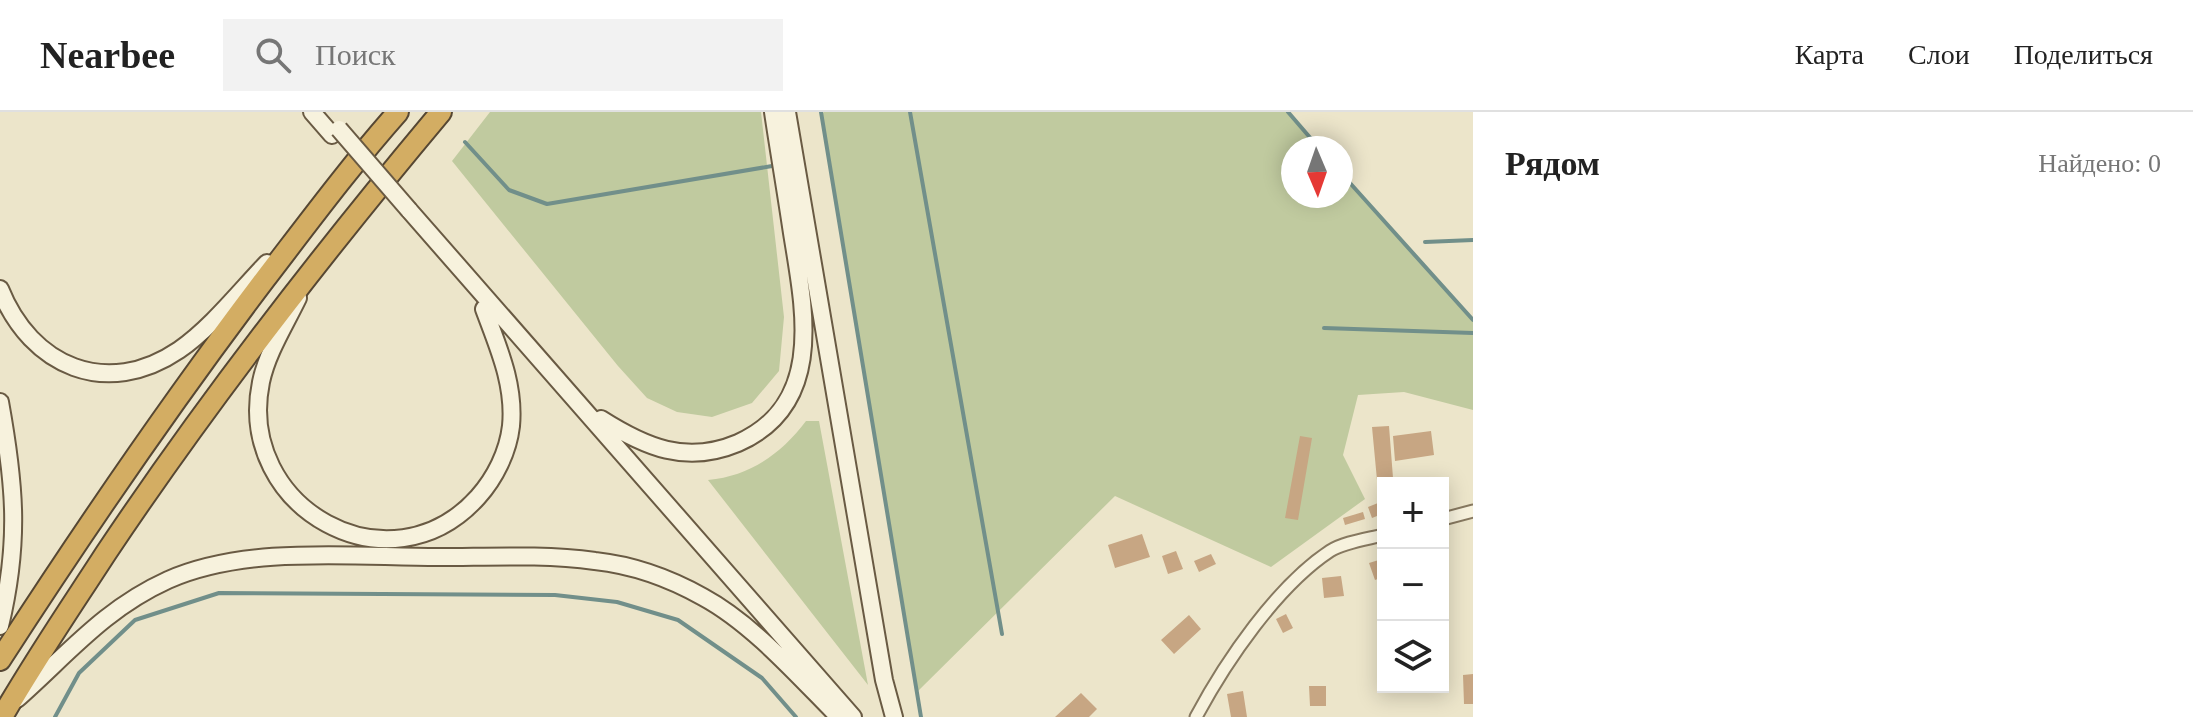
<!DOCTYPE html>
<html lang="ru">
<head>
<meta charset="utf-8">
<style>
	body { margin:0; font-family:"Times New Roman",serif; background:#f2f2f2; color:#222 }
	.controls { position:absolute; right:24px; bottom:24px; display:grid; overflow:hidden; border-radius:0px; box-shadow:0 4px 20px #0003 }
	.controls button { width:72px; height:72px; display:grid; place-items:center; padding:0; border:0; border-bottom:2px solid #e0e0e0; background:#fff; color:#222; font:40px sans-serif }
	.compass { position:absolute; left:1281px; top:24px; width:72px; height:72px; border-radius:50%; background:#fff; box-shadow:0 4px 20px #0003; rotate:178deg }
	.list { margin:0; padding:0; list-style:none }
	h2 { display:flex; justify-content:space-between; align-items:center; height:104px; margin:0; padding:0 32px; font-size:34px }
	h2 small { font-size:26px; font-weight:400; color:#767676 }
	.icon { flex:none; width:44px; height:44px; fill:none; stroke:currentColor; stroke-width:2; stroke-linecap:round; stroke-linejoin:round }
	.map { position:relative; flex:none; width:1473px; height:605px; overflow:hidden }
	header { display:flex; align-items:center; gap:48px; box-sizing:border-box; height:112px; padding:0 40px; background:#fff; border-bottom:2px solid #e0e0e0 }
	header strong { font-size:38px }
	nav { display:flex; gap:44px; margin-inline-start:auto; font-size:28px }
	.search { width:560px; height:72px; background:#f2f2f2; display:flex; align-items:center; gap:20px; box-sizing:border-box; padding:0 28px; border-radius:0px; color:#767676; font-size:30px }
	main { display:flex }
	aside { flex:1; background:#fff }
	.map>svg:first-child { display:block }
	.green { fill:#c0ca9f }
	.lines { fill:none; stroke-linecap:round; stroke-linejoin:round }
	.stream { stroke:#718f8a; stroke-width:4 }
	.building { fill:#c7a683 }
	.street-casing { stroke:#877960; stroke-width:15 }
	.secondary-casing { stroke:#695a43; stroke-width:20 }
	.highway-casing { stroke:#564733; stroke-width:24 }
	.street { stroke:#f7f2dd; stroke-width:11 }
	.secondary { stroke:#f7f2dd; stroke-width:16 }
	.highway { stroke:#d3ad63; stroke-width:20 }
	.secondary-bridge-casing { stroke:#695a43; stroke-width:20; stroke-linecap:butt }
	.secondary-bridge { stroke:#f7f2dd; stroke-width:16 }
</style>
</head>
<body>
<header>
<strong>Nearbee</strong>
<div class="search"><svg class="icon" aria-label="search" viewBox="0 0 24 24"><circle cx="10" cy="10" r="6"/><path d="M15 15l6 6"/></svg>Поиск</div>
<nav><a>Карта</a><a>Слои</a><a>Поделиться</a></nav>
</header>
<main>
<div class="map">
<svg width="1473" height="605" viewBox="0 0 1473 605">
	<rect width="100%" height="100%" fill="#ece5ca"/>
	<path class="green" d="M490,0H761L784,205L779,259L752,291L712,305L677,300L647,286L618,254L452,49Z
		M824,0H1288L1319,36H1293V84H1341V61L1473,208V298L1404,280L1358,283L1343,343L1365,387L1271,455L1115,384L917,580L821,2Z
		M806,309H819L868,573L708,368C750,364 781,342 806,309Z"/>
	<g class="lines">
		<path class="stream" d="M821,0L921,605
			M910,0L1002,522
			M1288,0L1319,36
			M465,30L509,78L547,92L772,54
			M1341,61L1473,208
			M1425,130L1473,128
			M1324,216L1473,221
			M55,605L79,561L135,508L219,481L555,483L617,490L678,508L762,566L796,605"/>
	</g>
	<path class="building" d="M1389,314L1393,366L1377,368L1372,315Z
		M1431,319L1434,343L1395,349L1393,324Z
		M1300,324L1312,326L1298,408L1285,406Z
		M1378,391L1382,402L1372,406L1368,395Z
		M1363,400L1365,407L1345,413L1343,406Z
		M1142,422L1150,445L1115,456L1108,433Z
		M1176,439L1183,457L1168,462L1162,444Z
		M1211,442L1216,452L1199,460L1194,449Z
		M1382,447L1383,465L1375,468L1369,451Z
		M1341,464L1344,484L1324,486L1322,466Z
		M1286,502L1293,516L1283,521L1276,507Z
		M1189,503L1201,517L1174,542L1161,528Z
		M1473,562V592H1464L1463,563Z
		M1309,574H1326V594H1310Z
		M1243,579L1247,605H1231L1227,582Z
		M1081,581L1097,597L1089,605H1055Z"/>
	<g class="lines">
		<g class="street-casing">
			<path id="street" d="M1443,407L1473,399
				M1196,605C1226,549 1277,474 1330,439C1344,430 1367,427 1383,423"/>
		</g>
		<g class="secondary-casing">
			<path id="secondary" d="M312,0L332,23
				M787,0L884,568L894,605
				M409,98L853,605
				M0,177C31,255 107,287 179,238C211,216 240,179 267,151
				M298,186C285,213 267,241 261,270C235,396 390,483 478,385C495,366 508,340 511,314C515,272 498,235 484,197
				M0,290C15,373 20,430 0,514
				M601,307C645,335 686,353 738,331C826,292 804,196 792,121C786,80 779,40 773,0
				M17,587C68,542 104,497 168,468C247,433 353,445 438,445C489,445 543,442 595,449C632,453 671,467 703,485C753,512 799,565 839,605"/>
		</g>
		<g class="highway-casing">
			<path id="highway" d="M0,548C84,418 171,291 265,167C308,111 351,53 398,0
				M2,605C34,549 71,495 106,441C209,287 322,142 441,0"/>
		</g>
		<use href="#street" class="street"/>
		<use href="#secondary" class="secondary"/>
		<use href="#highway" class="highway"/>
		<g class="secondary-bridge-casing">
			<path id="secondary-bridge" d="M339,17L409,98"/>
		</g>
		<use href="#secondary-bridge" class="secondary-bridge"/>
	</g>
</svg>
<div class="controls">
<button>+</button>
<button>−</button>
<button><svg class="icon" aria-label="layers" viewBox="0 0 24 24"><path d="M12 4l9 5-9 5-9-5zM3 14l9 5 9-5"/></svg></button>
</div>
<svg class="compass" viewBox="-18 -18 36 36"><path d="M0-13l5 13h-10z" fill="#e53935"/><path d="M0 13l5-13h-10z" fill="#767676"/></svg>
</div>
<aside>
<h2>Рядом<small>Найдено: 0</small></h2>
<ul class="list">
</ul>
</aside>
</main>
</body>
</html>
